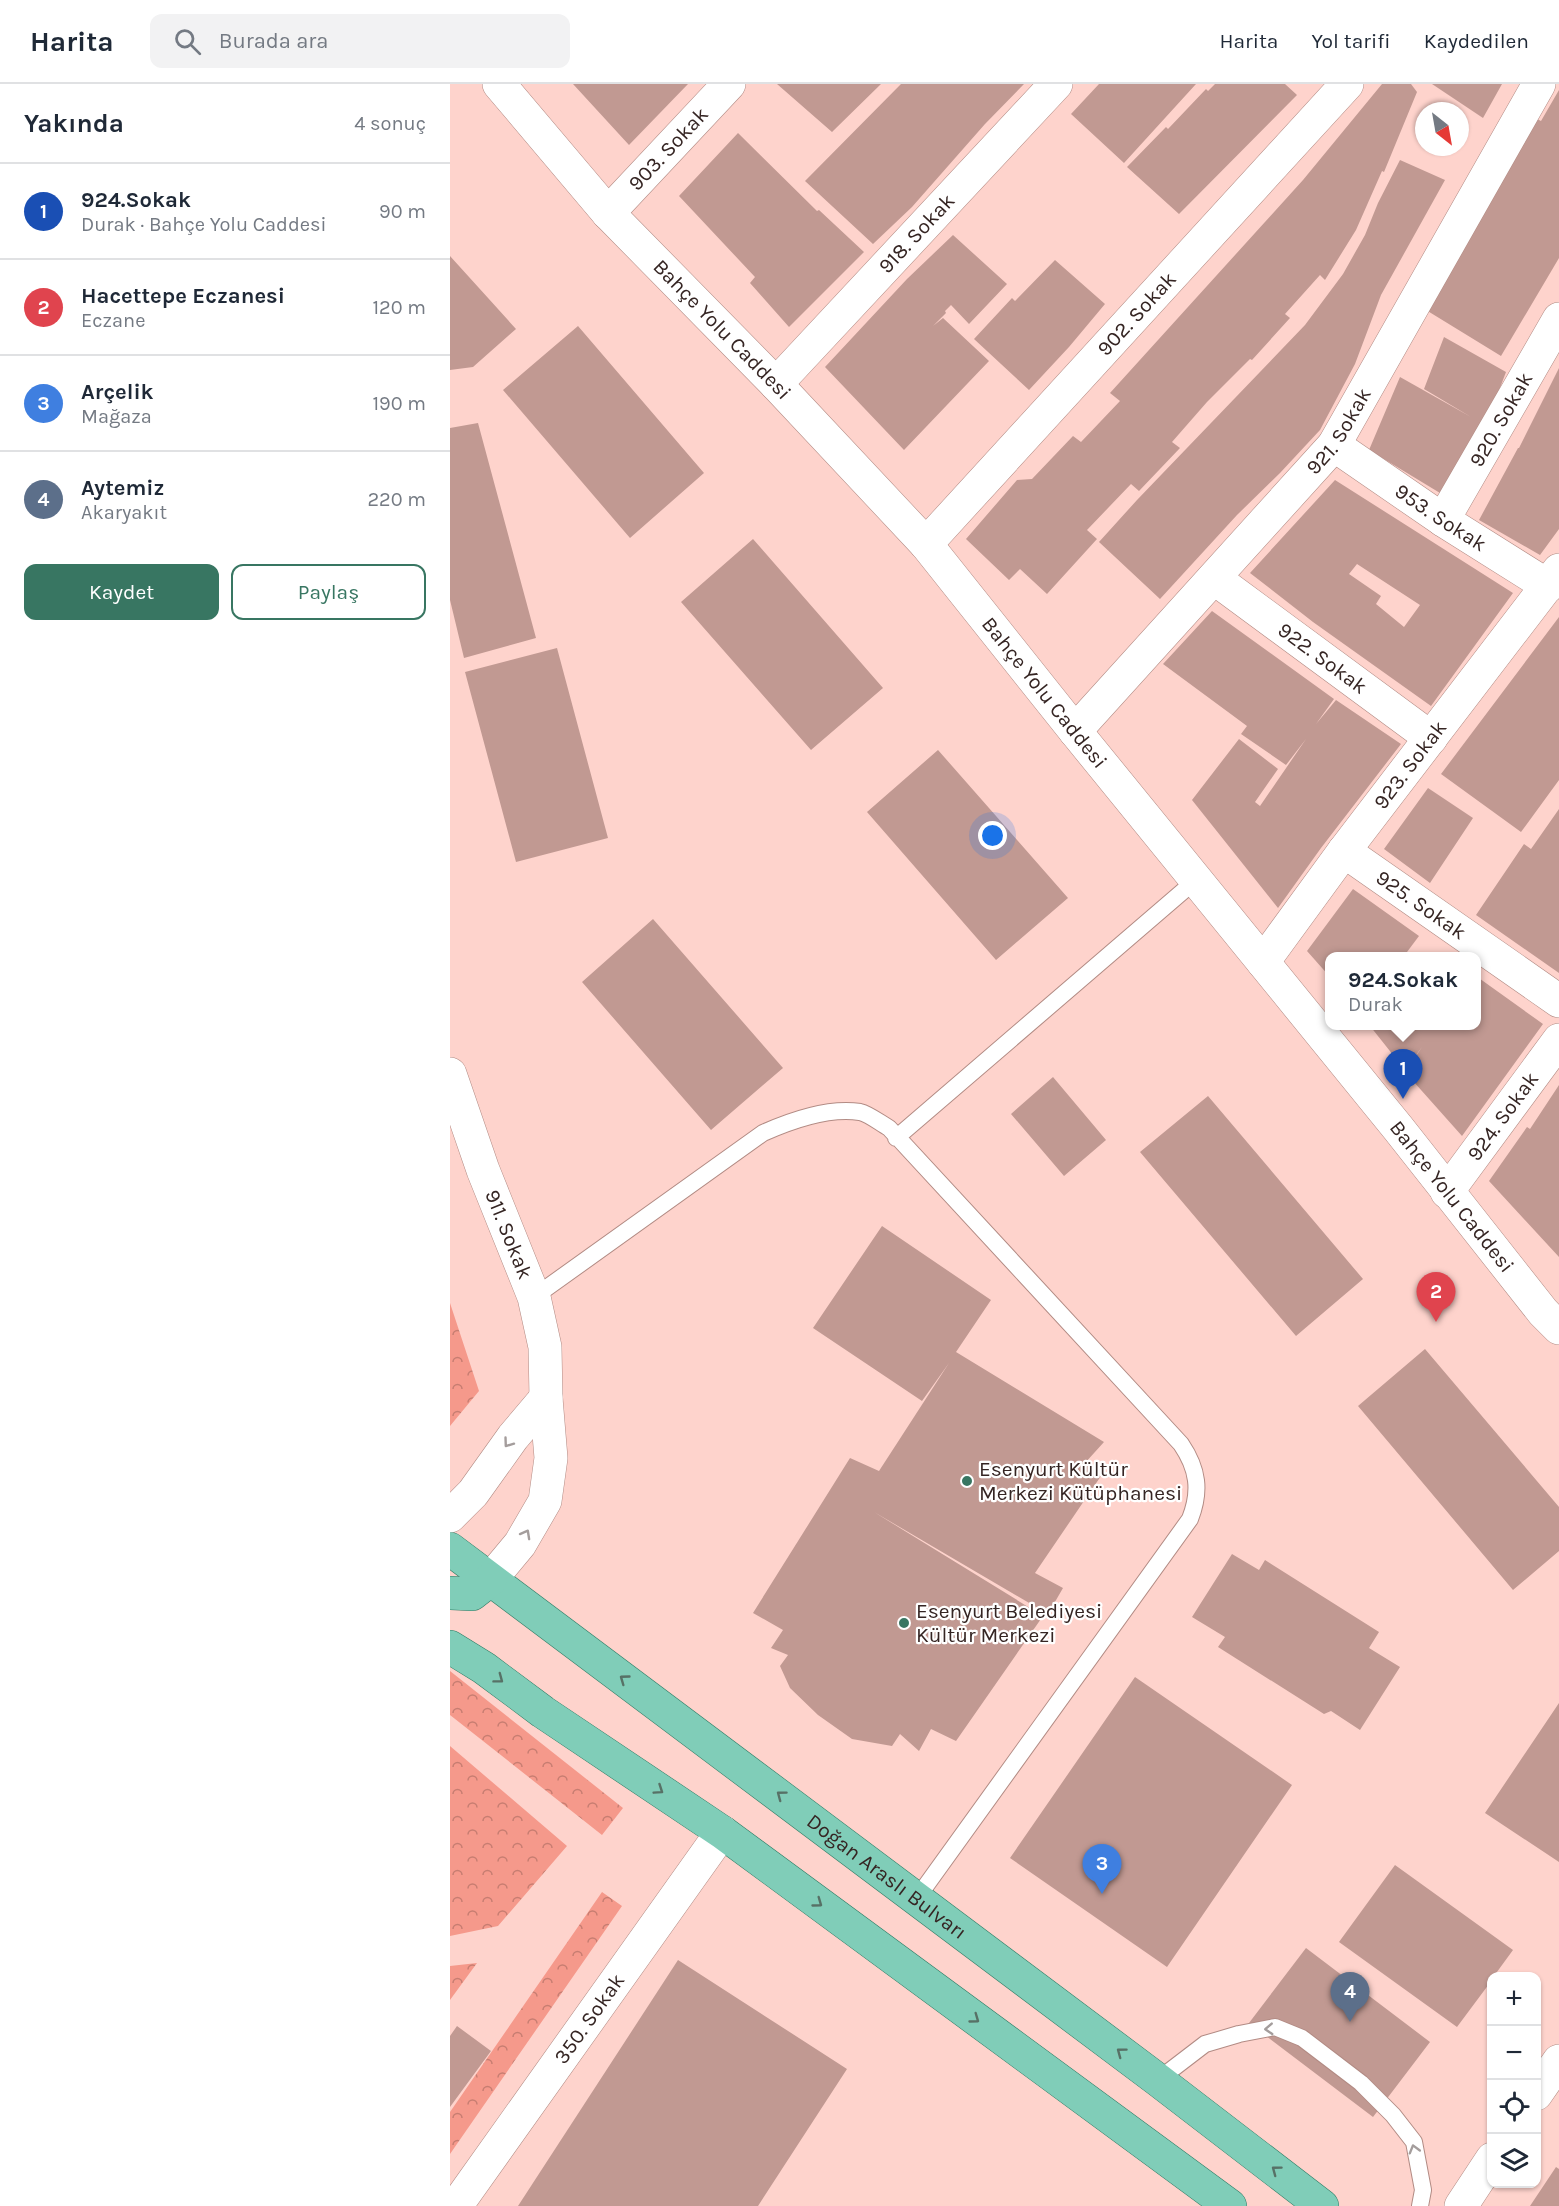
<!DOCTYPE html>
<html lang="tr">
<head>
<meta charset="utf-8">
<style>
	body { margin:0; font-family:Karla,sans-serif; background:#f2f2f3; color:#1f2937 }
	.controls { position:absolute; right:18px; bottom:18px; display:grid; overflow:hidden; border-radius:12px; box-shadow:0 2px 4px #0004 }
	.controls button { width:54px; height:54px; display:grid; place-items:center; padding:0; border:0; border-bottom:2px solid #e0e1e3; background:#fff; color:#1f2937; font:30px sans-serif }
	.compass { position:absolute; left:965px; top:18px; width:54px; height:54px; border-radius:50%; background:#fff; box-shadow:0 2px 4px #0004; rotate:149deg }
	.you { position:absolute; left:543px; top:752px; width:21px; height:21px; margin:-15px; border:4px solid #fff; border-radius:50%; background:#1a73e8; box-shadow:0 0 0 9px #1a73e833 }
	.badge { display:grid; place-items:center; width:39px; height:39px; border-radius:50%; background:#387662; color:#fff; font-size:20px; font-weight:700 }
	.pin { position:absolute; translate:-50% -50px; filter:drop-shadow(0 2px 3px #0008) }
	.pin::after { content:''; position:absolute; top:32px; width:21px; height:18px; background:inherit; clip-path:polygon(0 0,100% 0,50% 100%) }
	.popup { position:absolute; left:875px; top:868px; width:156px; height:78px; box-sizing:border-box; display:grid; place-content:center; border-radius:12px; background:#fff; filter:drop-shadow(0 2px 4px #0005); font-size:20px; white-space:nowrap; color:#747a83 }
	.popup b { font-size:22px; color:#1f2937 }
	.popup::after { content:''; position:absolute; left:50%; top:100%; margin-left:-12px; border:12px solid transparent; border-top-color:#fff }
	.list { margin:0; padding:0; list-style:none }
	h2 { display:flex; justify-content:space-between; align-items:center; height:78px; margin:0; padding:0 24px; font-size:26px }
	h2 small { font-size:20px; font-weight:400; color:#747a83 }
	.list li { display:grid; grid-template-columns:39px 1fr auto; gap:18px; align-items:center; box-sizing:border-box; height:96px; padding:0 24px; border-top:2px solid #e0e1e3 }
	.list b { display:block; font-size:22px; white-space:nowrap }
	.list p { margin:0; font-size:20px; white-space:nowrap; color:#747a83 }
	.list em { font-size:20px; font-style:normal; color:#747a83 }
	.actions { display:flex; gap:12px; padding:18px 24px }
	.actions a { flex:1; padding:14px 0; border:2px solid #387662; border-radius:12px; text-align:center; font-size:21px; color:#387662 }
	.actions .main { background:#387662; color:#fff }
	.icon { flex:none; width:33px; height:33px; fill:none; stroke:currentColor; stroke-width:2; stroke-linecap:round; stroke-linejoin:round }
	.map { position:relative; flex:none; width:1109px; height:2122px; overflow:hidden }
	header { display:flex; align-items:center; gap:36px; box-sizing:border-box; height:84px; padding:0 30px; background:#fff; border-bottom:2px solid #e0e1e3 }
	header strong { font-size:28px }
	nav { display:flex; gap:33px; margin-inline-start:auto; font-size:21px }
	.search { width:420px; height:54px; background:#f2f2f3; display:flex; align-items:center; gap:15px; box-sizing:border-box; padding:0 21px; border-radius:12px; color:#747a83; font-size:22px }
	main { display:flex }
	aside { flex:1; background:#fff }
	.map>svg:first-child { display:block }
	.park { fill:url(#park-crowns) }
	.building { fill:#c19992; fill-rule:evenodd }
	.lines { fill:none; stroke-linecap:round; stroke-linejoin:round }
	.service-casing { stroke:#b28b84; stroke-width:18 }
	.minor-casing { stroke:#b28b84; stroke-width:34 }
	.tertiary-casing { stroke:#b28b84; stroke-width:34 }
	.primary-casing { stroke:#2f7c65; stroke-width:34 }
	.service { stroke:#fff; stroke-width:16 }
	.minor { stroke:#fff; stroke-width:33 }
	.tertiary { stroke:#fff; stroke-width:33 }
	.primary { stroke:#80cdb8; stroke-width:33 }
	.oneway { stroke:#a49d9c }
	.oneway2 { stroke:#577166 }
	.poi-dot { fill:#387662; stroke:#fff; stroke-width:2 }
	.labels { text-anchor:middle; stroke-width:4.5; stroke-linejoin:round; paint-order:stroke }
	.street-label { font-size:21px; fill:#352523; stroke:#fff }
	.poi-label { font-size:21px; fill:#352523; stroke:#fff; text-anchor:start }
</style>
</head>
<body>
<header>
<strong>Harita</strong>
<div class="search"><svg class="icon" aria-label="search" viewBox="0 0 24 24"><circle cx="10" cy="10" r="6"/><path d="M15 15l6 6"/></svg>Burada ara</div>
<nav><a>Harita</a><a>Yol tarifi</a><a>Kaydedilen</a></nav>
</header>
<main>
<aside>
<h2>Yakında<small>4 sonuç</small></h2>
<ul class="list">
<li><span class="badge" style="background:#1a4fb4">1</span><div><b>924.Sokak</b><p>Durak · Bahçe Yolu Caddesi</p></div><em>90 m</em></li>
<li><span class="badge" style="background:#e0444e">2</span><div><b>Hacettepe Eczanesi</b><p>Eczane</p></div><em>120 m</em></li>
<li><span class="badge" style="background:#3f7fe0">3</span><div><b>Arçelik</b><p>Mağaza</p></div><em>190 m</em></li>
<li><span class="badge" style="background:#5c6f8a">4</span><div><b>Aytemiz</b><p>Akaryakıt</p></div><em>220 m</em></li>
</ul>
<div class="actions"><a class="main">Kaydet</a><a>Paylaş</a></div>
</aside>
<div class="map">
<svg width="1109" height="2122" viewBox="0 0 1109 2122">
	<defs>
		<pattern id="park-crowns" width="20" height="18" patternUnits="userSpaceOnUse" patternTransform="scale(1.5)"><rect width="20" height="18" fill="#f5998b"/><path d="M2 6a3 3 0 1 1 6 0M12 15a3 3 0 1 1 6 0" fill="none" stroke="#c77d71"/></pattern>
	</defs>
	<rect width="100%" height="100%" fill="#fed3cc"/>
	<path class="park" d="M0,1219L29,1307L0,1342Z
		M0,1587L173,1724L152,1751L0,1631Z
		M0,1662L117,1762L48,1842L0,1852Z
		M152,1808L172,1822L0,2070V2028Z
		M27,1879L0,1916V1882Z"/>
	<path class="building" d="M123,0H238L179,61Z
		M327,0H431L382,48Z
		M451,0H574L535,40L462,123L423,160L355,97Z
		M649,0H746L674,79L621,30Z
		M765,0H835L847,11L729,130L677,83L716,43L718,45L756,5L758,7Z
		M932,0H961L967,8L934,88L932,87L906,146L875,196L870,191L835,230L840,234L802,276L800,275L757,318L722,358L730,364L689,407L681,400L637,446L647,455L597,510L570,485L559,496L516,455L567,396L582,395L623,352L631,358L670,317L660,309L853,96Z
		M982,0H1052L1033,34Z
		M1109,6V174L1051,272L976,226L1085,34L1091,37Z
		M288,49L367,127L369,126L414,168L339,243L300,199L305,193L229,112Z
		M950,76L995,96L931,211L905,280L870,346L830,389L787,431L710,515L649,458L687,416L855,241L893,190L915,151L928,119Z
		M503,151L557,200L519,240L501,221L495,227L496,229L483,242L493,234L539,277L454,366L375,283L457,195Z
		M0,172L66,245L23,283L0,286Z
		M605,176L655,220L619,263L579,306L524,255L562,214L565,217Z
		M128,242L254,389L180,454L53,306Z
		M994,253L1056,288L1036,341L990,409L919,366L950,293L1021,333L974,305Z
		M1109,284V445L1090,471L1029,436L1068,364H1069Z
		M28,339L86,554L14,574L0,516V344Z
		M885,396L1063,509L981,622L863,538L800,489ZM907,480L970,521L954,543L926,520L931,512L899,490Z
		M303,455L433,604L361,666L231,518Z
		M762,527L884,615L866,640L886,616L951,660L871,764L828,824L742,716L789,655L828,685L805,718L810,722L856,655L836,681L791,650L797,642L713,580Z
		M1109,533V696L1071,748L991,690Z
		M107,564L158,754L66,778L15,588Z
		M488,666L618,814L546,876L417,728Z
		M978,704L1023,734L980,799L934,765Z
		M1109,725V889L1026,831L1074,760L1081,765Z
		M903,805L969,852L954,872H880V893L857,867Z
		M203,835L333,984L261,1046L132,898Z
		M1026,892L1093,940L1012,1052L955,988L972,963L955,986L920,942H1026Z
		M603,993L656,1056L614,1092L561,1030Z
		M1109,1001V1173L1039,1097L1077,1043L1080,1045Z
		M758,1012L913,1195L846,1252L690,1068Z
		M432,1142L541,1216L506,1268L654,1358L635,1379L651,1392L585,1489L613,1504L598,1530L424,1428L593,1532L506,1657L481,1645L469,1667L450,1650L442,1662L402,1655L368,1631L340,1604L330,1582L338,1571L321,1564L333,1546L303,1529L400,1374L429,1387L499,1279L472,1317L363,1244Z
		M975,1265L1109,1423V1467L1063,1506L908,1322Z
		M782,1470L809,1486L815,1476L929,1548L919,1564L950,1583L910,1646L881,1627L874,1630L768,1563L775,1553L742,1533Z
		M685,1593L842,1701L717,1883L560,1774Z
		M1109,1619V1778L1035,1729Z
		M945,1781L1063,1866L1044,1892H1042V1896L1007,1943L889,1858Z
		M856,1864L980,1958L923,2033L799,1939Z
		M228,1876L397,1985L308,2122H68Z
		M7,1942L41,1967L0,2023V1952Z
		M1106,2083L1109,2085V2122H1080Z"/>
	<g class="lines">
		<g class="service-casing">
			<path id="service" d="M446,1054L746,796
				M84,1213L313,1049C342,1036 378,1023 410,1028C419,1030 430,1039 439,1044L731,1360C748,1385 751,1407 740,1435L467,1814
				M708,1996L755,1960L789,1950L825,1943L852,1954L911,1999L943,2031L964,2058L973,2106L970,2122"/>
		</g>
		<g class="minor-casing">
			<g id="minor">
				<path id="s1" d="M158,129L279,0"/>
				<path id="s2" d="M326,300L606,0"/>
				<path id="s3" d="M884,361L993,436L1098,502"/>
				<path id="s4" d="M993,436L1109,235"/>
				<path id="s5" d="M476,460L897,0"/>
				<path id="s6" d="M764,494L981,654"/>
				<path id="s7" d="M625,647L884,361L1089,0"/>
				<path id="s8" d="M894,767L1109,917"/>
				<path id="s9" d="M813,878L894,767L1109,486"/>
				<path id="s10" d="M997,1108L1109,956"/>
				<path d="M1086,2010L1109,1977"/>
				<path id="s11" d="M6,2122L272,1748"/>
				<path d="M1011,2122L1042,2075"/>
			</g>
		</g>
		<g class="tertiary-casing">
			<g id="tertiary">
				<path id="s12" d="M49,0L158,129L326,300L476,460L625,647L948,1044L1093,1228L1109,1244"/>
				<path id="s13" d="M0,990L33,1086L84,1213L95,1263L96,1314L101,1374L95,1417L70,1460L40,1496"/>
				<path d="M0,1432L23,1409L63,1353L96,1314"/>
			</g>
		</g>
		<g class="primary-casing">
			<g id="primary">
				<path id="s14" d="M0,1465L708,1996L872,2122"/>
				<path d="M0,1509L22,1510L40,1496"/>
				<path d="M0,1563L34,1584L93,1628L272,1748L780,2122"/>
			</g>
		</g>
		<use href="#service" class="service"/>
		<use href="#minor" class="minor"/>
		<use href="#tertiary" class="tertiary"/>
		<use href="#primary" class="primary"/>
	</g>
	<defs><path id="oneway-chevron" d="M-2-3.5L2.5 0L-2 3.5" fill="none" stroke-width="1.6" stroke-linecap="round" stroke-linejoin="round" transform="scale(1.5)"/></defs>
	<g class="oneway">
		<use href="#oneway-chevron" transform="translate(58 1359) rotate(126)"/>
		<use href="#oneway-chevron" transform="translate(76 1450) rotate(-61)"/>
		<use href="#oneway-chevron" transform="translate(819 1945) rotate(177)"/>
		<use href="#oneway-chevron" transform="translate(964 2065) rotate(-106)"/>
	</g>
	<g class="oneway2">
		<use href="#oneway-chevron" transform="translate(49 1595) rotate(37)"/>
		<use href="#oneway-chevron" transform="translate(174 1595) rotate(-144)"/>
		<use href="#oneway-chevron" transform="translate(209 1706) rotate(34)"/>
		<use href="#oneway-chevron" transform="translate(331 1711) rotate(-143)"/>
		<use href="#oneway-chevron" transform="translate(368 1819) rotate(36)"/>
		<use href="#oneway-chevron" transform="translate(525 1935) rotate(36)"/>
		<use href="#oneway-chevron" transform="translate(671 1968) rotate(-143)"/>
		<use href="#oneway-chevron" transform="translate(826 2086) rotate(-143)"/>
	</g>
	<g class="poi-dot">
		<circle cx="517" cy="1397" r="6"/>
		<circle cx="454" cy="1539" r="6"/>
	</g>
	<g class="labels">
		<g class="street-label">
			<text dy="7" stroke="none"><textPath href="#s1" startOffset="88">903. Sokak</textPath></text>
			<text dy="7" stroke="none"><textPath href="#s2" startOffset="206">918. Sokak</textPath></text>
			<text dy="7" stroke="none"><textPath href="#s5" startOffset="312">902. Sokak</textPath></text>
			<text dy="7" stroke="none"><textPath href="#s12" startOffset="332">Bahçe Yolu Caddesi</textPath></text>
			<text dy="7" stroke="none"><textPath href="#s4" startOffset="116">920. Sokak</textPath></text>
			<text dy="7" stroke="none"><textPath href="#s7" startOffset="400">921. Sokak</textPath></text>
			<text dy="7" stroke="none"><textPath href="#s3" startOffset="129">953. Sokak</textPath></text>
			<text dy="7" stroke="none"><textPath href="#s6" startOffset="135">922. Sokak</textPath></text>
			<text dy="7" stroke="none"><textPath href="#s12" startOffset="818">Bahçe Yolu Caddesi</textPath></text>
			<text dy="7" stroke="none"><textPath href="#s9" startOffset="246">923. Sokak</textPath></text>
			<text dy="7" stroke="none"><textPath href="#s8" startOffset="94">925. Sokak</textPath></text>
			<text dy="7" stroke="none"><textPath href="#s10" startOffset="94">924. Sokak</textPath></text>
			<text dy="7" stroke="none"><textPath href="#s12" startOffset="1466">Bahçe Yolu Caddesi</textPath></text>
			<text dy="7" stroke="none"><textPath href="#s13" startOffset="171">911. Sokak</textPath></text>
			<text dy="7" stroke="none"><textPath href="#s14" startOffset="546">Doğan Araslı Bulvarı</textPath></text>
			<text dy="7" stroke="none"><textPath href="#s11" startOffset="230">350. Sokak</textPath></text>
		</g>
		<g class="poi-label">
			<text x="529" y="1392">Esenyurt Kültür<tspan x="529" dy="24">Merkezi Kütüphanesi</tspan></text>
			<text x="466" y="1534">Esenyurt Belediyesi<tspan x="466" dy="24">Kültür Merkezi</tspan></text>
		</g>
	</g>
</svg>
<div class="controls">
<button>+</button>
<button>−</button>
<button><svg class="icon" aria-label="locate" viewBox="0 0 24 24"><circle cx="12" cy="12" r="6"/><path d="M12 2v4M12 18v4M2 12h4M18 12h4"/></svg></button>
<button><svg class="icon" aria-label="layers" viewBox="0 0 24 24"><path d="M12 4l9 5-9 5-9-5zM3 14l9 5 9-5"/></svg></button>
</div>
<svg class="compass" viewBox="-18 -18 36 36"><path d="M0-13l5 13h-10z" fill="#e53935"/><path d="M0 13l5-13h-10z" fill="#747a83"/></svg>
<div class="you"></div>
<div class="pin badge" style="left:953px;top:1015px;background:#1a4fb4">1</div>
<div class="popup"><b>924.Sokak</b>Durak</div>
<div class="pin badge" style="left:986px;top:1238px;background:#e0444e">2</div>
<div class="pin badge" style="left:652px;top:1810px;background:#3f7fe0">3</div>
<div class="pin badge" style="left:900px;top:1938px;background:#5c6f8a">4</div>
</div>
</main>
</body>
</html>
